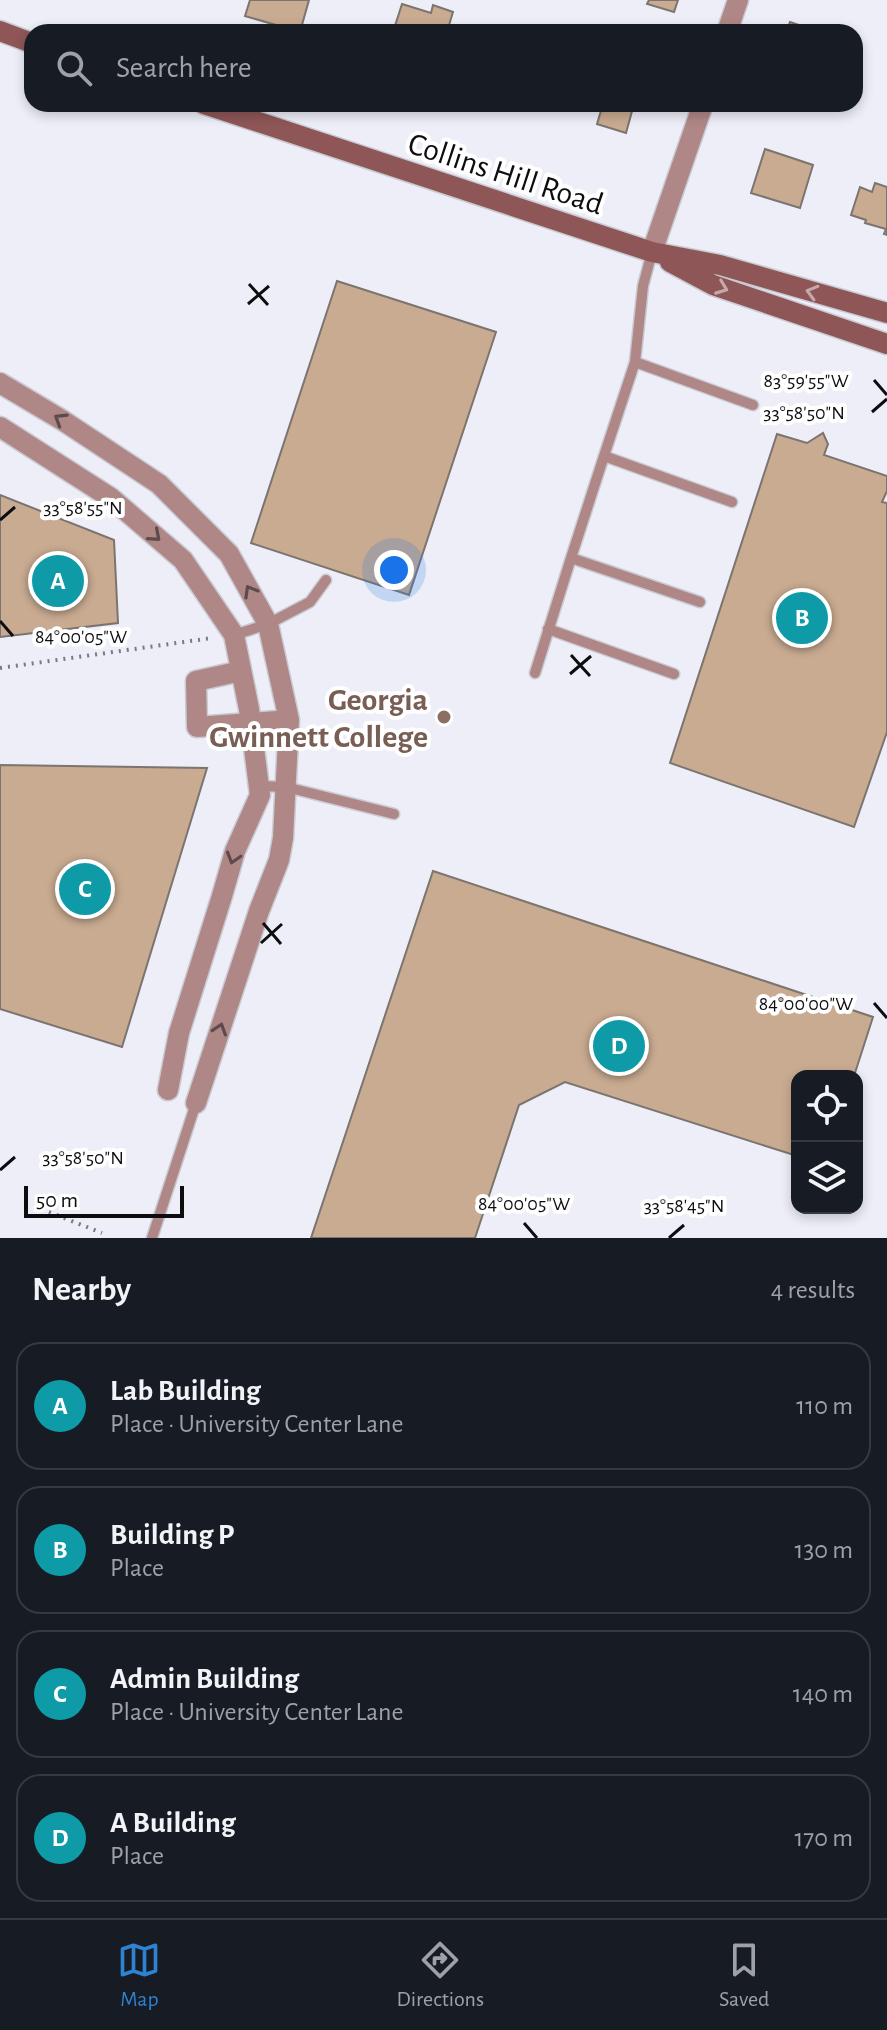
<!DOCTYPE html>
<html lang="en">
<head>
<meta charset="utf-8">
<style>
	body { margin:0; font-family:"Alegreya Sans",sans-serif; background:#20242c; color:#f1f3f6 }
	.controls { position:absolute; right:24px; bottom:24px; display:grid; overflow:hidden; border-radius:16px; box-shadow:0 4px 12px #0003 }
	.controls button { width:72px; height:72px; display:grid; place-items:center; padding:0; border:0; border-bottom:2px solid #363941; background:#171b24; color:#f1f3f6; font:40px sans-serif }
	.scale { position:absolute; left:24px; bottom:20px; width:160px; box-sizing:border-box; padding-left:8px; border:4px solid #0d0d10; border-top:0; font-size:22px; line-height:28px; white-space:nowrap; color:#0d0d10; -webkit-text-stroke:6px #fff; paint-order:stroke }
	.you { position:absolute; left:394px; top:570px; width:28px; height:28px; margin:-20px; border:6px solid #fff; border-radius:50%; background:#1a73e8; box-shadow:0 0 0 12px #1a73e833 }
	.badge { display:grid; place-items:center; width:52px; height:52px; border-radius:50%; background:#2d82d1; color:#fff; font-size:26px; font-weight:700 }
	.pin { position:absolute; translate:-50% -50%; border:4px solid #fff; box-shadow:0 2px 8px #0006 }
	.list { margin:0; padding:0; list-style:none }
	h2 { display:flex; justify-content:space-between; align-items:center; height:104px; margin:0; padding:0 32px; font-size:34px }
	h2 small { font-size:26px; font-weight:400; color:#9ea1a6 }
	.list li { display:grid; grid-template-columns:52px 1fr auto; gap:24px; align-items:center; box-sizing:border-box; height:128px; margin:0 16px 16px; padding:0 16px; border:2px solid #363941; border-radius:24px }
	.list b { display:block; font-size:30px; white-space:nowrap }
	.list p { margin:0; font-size:26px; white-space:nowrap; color:#9ea1a6 }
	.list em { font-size:26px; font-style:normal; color:#9ea1a6 }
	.icon { flex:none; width:44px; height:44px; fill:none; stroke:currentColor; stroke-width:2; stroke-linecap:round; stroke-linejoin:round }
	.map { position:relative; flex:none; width:887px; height:1238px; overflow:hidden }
	.search { position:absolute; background:#171b24; box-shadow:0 4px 12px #0003; left:24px; right:24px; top:24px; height:88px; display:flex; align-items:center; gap:20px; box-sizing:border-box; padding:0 28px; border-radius:24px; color:#9ea1a6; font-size:30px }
	.sheet { height:680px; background:#171b24 }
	nav { display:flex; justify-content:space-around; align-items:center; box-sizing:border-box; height:112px; border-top:2px solid #363941; background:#171b24; font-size:22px; color:#9ea1a6 }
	nav a { display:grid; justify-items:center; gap:4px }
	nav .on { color:#2d82d1 }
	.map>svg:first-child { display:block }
	.building { fill:#c9ab91; stroke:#7b746f; stroke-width:2 }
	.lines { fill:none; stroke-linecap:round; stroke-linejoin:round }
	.lane-casing { stroke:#c9cad2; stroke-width:13 }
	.street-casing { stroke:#c9cad2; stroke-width:23 }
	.secondary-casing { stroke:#c9cad2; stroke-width:23 }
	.path { stroke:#797a80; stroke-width:4; stroke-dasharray:2 6; stroke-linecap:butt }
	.lane { stroke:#b08787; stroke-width:10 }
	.street { stroke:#b08787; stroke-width:20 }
	.secondary { stroke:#8e5657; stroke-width:20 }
	.oneway { stroke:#c6aaab }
	.oneway2 { stroke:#5e4a4c }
	.ticks { fill:none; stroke:#0d0d10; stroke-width:3 }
	.education-dot { fill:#8d6e63; stroke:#fff; stroke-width:3 }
	.labels { text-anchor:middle; stroke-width:8; stroke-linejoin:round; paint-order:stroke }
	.street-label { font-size:32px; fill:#0d0d10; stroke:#fff }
	.education-label { font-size:32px; font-weight:bold; fill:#785e54; stroke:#fff; text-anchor:end }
	.ticks-label { font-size:20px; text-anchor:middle; fill:#0d0d10; stroke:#fff; stroke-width:8; stroke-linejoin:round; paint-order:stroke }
</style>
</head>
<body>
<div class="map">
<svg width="887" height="1238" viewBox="0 0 887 1238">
	<rect width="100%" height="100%" fill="#edeef7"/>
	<path class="building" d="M250,0H309L300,32L245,16Z
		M649,0H678L674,12L647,4Z
		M402,4L431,13L433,5L453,12L447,32H381L383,29L393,32Z
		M790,22L819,32H786Z
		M603,104H634L626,133L597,124Z
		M765,149L813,165L800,208L751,193Z
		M875,183L887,187V235L884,234L886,229L865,223L866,220L851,215L860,187L872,192Z
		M337,281L496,332L409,595L251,543Z
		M823,433L828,444L824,455L887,476V491L882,502L887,503V732L854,827L670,763L777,434L807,443Z
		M0,495L114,540L118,623L0,637Z
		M0,765L207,768L122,1047L0,1009Z
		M433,871L873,1017L854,1076H797V1156L565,1082L519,1105L475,1238H311Z"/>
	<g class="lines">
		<g class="lane-casing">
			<path id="lane" d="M652,252L643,286L635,362L753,405
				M635,362L604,456L732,502
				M604,456L571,558L700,602
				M548,629L674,674
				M234,635L268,624L310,602L326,580
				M535,673L571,558
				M259,786L286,787L394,814
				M152,1238L196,1103"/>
		</g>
		<g class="street-casing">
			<path id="street" d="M727,32L738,0
				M652,252L703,104
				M0,383L62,420L159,484L229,554L268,624L289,720L283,838L279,860L259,911L196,1103
				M0,427L111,498L183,560L234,635L249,709L260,795L235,851L222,896L179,1033L168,1090
				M241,671L196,681L197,727L289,720"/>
		</g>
		<g class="secondary-casing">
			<path id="secondary" d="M0,31L32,43
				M204,104L652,252L720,265L887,313
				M670,262L713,285L887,344"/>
		</g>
		<path class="path" d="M0,668L212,638
			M49,1212L102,1233"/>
		<use href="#lane" class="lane"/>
		<use href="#street" class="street"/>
		<use href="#secondary" class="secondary"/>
	</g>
	<defs><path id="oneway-chevron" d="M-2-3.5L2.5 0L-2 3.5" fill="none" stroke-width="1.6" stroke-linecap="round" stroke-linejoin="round" transform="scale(2)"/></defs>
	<g class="oneway">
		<use href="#oneway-chevron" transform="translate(722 288) rotate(21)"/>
		<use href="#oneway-chevron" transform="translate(812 292) rotate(-164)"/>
	</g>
	<g class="oneway2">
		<use href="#oneway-chevron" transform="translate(60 419) rotate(-148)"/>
		<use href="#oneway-chevron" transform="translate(155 536) rotate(41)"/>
		<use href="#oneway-chevron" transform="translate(250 591) rotate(-120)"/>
		<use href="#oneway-chevron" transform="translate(233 858) rotate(107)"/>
		<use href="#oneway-chevron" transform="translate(220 1029) rotate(-72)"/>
	</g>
	<path class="ticks" d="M249,284L268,305M248,304L269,286M874,380L887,395M872,412L887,399M0,520L15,507M0,621L13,636M571,655L590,676M570,674L591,656M263,923L281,944M261,943L282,924M874,1003L887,1018M0,1170L15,1157M524,1223L537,1238M669,1238L684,1225"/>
	<circle class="education-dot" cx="444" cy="717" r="8"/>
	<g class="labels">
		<g class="street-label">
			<text transform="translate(506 173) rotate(18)" y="11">Collins Hill Road</text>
		</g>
		<g class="education-label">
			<text x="428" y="710">Georgia<tspan x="428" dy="37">Gwinnett College</tspan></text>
		</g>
	</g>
	<g class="ticks-label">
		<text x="806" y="387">83°59'55"W</text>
		<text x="804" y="419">33°58'50"N</text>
		<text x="83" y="514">33°58'55"N</text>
		<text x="81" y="643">84°00'05"W</text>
		<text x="806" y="1010">84°00'00"W</text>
		<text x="83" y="1164">33°58'50"N</text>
		<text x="524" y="1210">84°00'05"W</text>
		<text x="684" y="1212">33°58'45"N</text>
	</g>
</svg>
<div class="controls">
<button><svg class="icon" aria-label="locate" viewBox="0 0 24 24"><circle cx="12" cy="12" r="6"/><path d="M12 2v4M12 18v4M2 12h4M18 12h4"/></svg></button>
<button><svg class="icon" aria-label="layers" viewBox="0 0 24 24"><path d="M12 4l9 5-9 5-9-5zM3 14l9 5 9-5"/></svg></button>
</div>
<div class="scale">50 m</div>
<div class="you"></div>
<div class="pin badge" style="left:58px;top:581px;background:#0f9aa8">A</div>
<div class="pin badge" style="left:802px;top:618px;background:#0f9aa8">B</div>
<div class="pin badge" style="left:85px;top:889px;background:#0f9aa8">C</div>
<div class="pin badge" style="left:619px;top:1046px;background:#0f9aa8">D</div>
<div class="search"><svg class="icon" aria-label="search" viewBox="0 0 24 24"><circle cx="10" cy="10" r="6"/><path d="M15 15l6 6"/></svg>Search here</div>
</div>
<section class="sheet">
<h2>Nearby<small>4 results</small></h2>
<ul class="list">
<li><span class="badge" style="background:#0f9aa8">A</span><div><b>Lab Building</b><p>Place · University Center Lane</p></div><em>110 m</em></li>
<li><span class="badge" style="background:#0f9aa8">B</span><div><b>Building P</b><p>Place</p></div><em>130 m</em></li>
<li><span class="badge" style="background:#0f9aa8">C</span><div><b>Admin Building</b><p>Place · University Center Lane</p></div><em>140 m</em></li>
<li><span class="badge" style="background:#0f9aa8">D</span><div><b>A Building</b><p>Place</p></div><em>170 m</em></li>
</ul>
</section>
<nav>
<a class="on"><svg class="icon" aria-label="map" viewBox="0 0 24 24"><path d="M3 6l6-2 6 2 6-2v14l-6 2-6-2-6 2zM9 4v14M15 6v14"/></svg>Map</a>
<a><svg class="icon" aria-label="directions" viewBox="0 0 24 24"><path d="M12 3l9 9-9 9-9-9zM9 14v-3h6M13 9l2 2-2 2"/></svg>Directions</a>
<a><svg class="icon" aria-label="saved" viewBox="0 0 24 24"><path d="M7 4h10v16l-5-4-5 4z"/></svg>Saved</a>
</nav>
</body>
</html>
